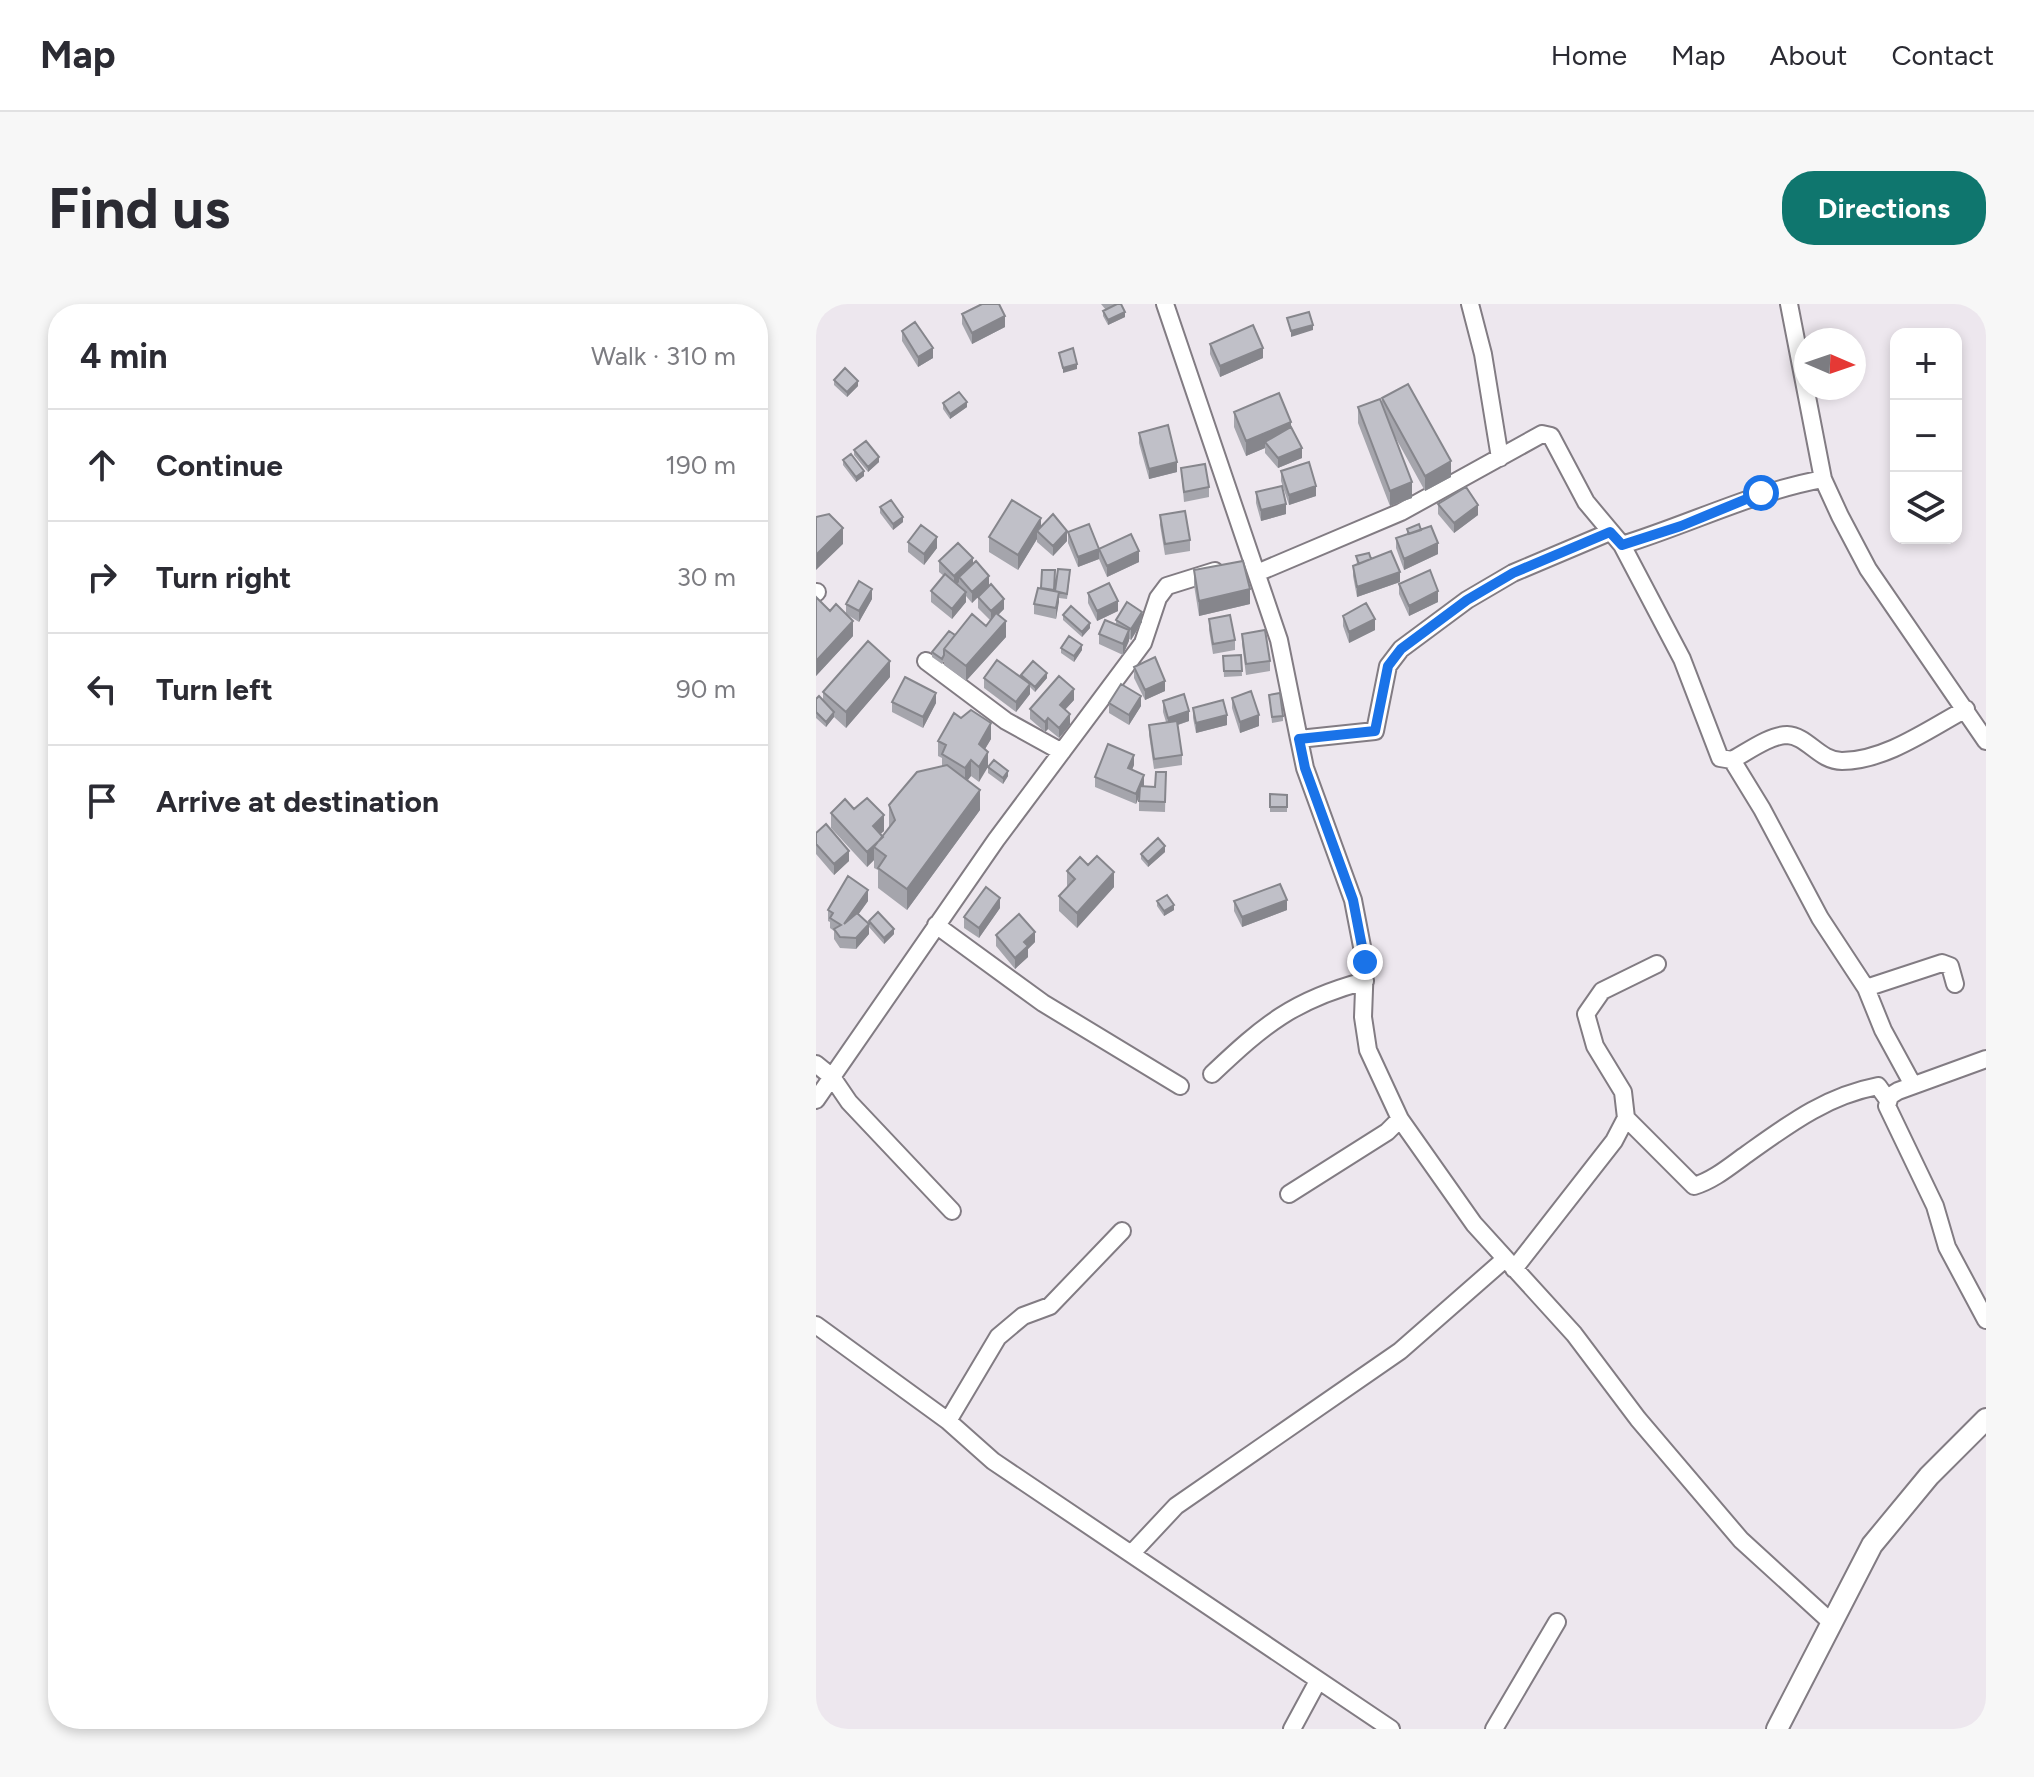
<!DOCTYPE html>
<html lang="en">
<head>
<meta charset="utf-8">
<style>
	body { margin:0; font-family:Figtree,sans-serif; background:#f7f7f7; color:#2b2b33 }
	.controls { position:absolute; right:24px; top:24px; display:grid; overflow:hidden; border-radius:16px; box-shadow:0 4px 12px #0003 }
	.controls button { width:72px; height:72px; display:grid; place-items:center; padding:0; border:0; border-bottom:2px solid #e1e1e2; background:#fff; color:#2b2b33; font:40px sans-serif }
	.compass { position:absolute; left:978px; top:24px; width:72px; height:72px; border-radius:50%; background:#fff; box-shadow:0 4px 12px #0003; rotate:92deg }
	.stop { position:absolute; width:24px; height:24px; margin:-18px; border:6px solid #1a73e8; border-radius:50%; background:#fff }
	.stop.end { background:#1a73e8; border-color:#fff; box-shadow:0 2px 8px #0008 }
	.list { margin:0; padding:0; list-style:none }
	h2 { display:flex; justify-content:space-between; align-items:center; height:104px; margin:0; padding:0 32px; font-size:34px }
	h2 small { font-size:26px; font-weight:400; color:#7c7c81 }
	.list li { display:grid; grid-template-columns:52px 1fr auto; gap:24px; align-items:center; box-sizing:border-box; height:112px; padding:0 32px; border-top:2px solid #e1e1e2 }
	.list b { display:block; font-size:30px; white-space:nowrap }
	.list em { font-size:26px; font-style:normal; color:#7c7c81 }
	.icon { flex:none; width:44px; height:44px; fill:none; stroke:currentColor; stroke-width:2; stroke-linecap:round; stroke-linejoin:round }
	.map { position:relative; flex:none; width:1170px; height:1425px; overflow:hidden; border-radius:32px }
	header { display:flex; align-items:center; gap:48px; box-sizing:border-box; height:112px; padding:0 40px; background:#fff; border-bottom:2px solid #e1e1e2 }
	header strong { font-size:38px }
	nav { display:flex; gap:44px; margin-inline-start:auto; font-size:28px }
	.intro { display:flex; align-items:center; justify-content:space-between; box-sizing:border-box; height:192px; padding:0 48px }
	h1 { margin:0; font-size:56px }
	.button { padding:20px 36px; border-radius:32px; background:#0f766e; color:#fff; font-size:28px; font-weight:700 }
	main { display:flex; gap:48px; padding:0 48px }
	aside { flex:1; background:#fff; border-radius:32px; box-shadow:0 4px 12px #0003 }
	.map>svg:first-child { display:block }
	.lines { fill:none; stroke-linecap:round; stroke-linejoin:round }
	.minor-casing { stroke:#827c83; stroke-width:20 }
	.tertiary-casing { stroke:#827c83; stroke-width:24 }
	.minor { stroke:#fff; stroke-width:16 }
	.tertiary { stroke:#fff; stroke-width:20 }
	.wall { fill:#a5a5ac }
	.shaded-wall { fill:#86868c }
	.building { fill:#c0c0c8; stroke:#86868c; stroke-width:2 }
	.route { stroke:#1a73e8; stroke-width:10 }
</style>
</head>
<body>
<header>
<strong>Map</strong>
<nav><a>Home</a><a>Map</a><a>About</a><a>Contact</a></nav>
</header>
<div class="intro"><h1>Find us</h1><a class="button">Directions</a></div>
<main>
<aside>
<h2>4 min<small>Walk · 310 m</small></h2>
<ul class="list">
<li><svg class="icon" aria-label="ahead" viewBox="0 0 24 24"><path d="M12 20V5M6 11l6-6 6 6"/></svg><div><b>Continue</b></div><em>190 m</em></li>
<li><svg class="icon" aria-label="right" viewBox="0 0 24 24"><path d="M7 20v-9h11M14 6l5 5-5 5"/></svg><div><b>Turn right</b></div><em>30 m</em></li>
<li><svg class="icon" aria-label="left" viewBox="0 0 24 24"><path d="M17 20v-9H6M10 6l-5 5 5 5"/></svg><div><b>Turn left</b></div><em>90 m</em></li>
<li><svg class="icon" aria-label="arrive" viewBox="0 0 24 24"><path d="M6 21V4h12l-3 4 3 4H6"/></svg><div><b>Arrive at destination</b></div></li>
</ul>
</aside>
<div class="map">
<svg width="1170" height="1425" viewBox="0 0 1170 1425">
	<rect width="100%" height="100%" fill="#ede7ee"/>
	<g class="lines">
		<g class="minor-casing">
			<path id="minor" d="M349,0L463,336L483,435L559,427L572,362L585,345L651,296L697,269L794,228
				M654,0L667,50L684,154
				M973,0L1007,175L1024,212L1052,265L1170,437
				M806,241L866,355L904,454L916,456C931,448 954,431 971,431C992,432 1003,457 1026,457C1069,457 1113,425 1150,405
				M441,269L585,208L726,130L735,132L770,198L806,241C874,220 937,188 1007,175
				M0,289L1,288
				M110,357L190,417L246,448
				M483,435L489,464L537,596L549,658L547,713L552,746L584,815L658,920L758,1030L822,1115L925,1236L1016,1319
				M916,456L946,505L1004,614L1050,684L1126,659L1134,662L1139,680
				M120,621L227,699L364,782
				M1050,684L1067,726L1097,781
				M1170,755L1082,787L1074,792L1071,802L1119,902L1131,943L1170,1016
				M0,760L16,773L33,798L136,907
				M396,770C448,721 477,696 549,677
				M0,796L180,536L327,339L342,294L351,282L399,267
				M810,814L878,882C898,876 914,862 931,850C973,820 1010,792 1062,782L1072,796
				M473,890L571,828L584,815
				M698,965L798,837L810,814L807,788L779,742L770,710L786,687L841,660
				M0,1021L132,1117L177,1157L575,1425
				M132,1117L182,1033L207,1012L234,1002L306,927
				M316,1249L360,1202L584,1047L689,955
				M476,1425L502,1377
				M678,1425L741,1318"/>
		</g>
		<g class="tertiary-casing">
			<path id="tertiary" d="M961,1425L1056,1241L1113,1172L1170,1115"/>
		</g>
		<use href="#minor" class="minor"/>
		<use href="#tertiary" class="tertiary"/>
	</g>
	<path class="wall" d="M285,0H305L309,13L292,21L287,12V7L290,6Z
		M146,10L189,23L156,40L146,20Z
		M86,27L117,54L102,63L86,37Z
		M394,40L447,54L404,73L394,50Z
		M18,76L42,82L31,93L18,81Z
		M566,94L635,173L609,187L578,131L596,194L574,202L542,119V103L566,100Z
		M127,99L151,103L134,115L127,105Z
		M418,108L475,123L486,154L462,164L449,149V144L430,152L418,123Z
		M323,129L361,168L333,175L323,139Z
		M38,146L63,158L52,168L38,151Z
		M27,156L48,172L40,178L27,161Z
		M365,164L393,183V193L368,198Z
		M465,167L500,192L473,201L465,177Z
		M440,188L470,210L445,217L440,199Z
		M622,200L662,211L638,229L622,210Z
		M64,203L87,218L77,226L64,209Z
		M344,211L374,236V247L349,251L344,221Z
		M225,224L251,237L237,252L221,238V235L202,266L173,248V233Z
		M591,225L605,226L622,250L588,266L580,244V234L591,230Z
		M252,228L283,245L323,258L291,273L283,255L262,263L252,239Z
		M92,238L121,244L108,261L92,248Z
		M540,252L555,255L584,278L541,293L537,272V262L541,260Z
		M123,257L157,260L173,282L188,305L182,311L190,333L150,377L128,361V357L126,360L116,353V348L139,331L170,322L174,316L162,304V293L156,299L150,292V298L136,315L115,298V287L128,272L123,268Z
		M378,266L434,300L383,312L378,281Z
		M254,271L251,295L243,294L240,315L218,310V300L238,287Z
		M583,280L622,298L593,312L583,290Z
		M272,289L302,307L281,317L272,299Z
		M0,293L14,307L30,310V300L56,295L43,318L30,310L37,332L0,372Z
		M247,311L274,324L266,333L247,316Z
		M527,312L559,326L533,339L527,322Z
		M393,315L419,336V346L397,350L393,326Z
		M300,316L326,318L315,336L313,335L307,351L283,340V330L300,320Z
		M426,330L454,357V367L430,371L426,340Z
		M245,344L266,346L258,358L245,349Z
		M425,351L426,372L408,373L407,352Z
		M318,363L349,387L329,396L318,374Z
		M205,371L231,374L219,388L214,383V390L200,408L168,384V374L205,373Z
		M74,373L30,424L18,413L10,423L0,414V395L7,397V388Z
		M453,391L467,412V417L456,419Z
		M416,394L443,422L424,429L416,404Z
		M258,396L249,406L254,421L243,434L232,425L229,428L214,415V405Z
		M347,397L373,417L362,421L366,451V461L338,465L333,431V421L350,418L347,408Z
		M76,398L120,399L107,424L76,408Z
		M293,399L325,402L313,421L293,409Z
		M377,404L411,421L380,429L377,414Z
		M175,435L169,445L163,478L155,472L151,476L164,506L91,606L62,584V566L58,564V556L51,563L15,524V509L38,505L68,527L64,530L66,533L73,523V501L126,462V454L122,452V437Z
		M318,461L316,466L328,482L339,483L350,468L349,508L323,507V492L320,500L279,483V473Z
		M172,463L192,472L187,480L172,469Z
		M454,490L471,491V508H454Z
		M0,529L33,557L18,571L0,550Z
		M349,548L332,563L325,555V550Z
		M251,567L298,583L261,624L243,607V592L251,583Z
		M52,597L42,611L53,619V617L78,630L68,640L53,623V630L40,645L24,644L18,635V627L14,624V618L12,617V606Z
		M341,597L358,606L348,612L341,602Z
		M418,597L471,606L426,623L418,607Z
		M184,604L163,634L148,624V613Z
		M180,631L219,638L212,645V653L199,665L180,642Z"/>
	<path class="shaded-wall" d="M309,8V13L292,21V16Z
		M189,12V23L156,40V29Z
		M497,21V26L475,33V27Z
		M117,44V54L102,63V53Z
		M447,44V54L404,73V62Z
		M261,60V65L247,69V64Z
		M42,77V82L31,93V88Z
		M151,98V103L134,115V110Z
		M475,118V133L449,138V144L430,152V137Z
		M486,144V154L462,164V154Z
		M63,153V158L52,168V163Z
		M635,157V173L609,187V172Z
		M361,158V168L333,175V165Z
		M48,167V172L40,178V173Z
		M596,178V194L574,202V187Z
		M500,182V192L473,201V191Z
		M470,200V210L445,217V206Z
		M662,201V211L638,229V219Z
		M87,213V218L77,226V220Z
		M225,214V229L221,227V235L202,266V251Z
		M27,224V240L0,266V251Z
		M251,227V237L237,252V242Z
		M121,233V244L108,261V250Z
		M622,239V250L588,266V255Z
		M283,245V255L262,263V253Z
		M323,247V258L291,273V262Z
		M157,254V264L143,273V278L138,283V272Z
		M584,268V278L541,293V283Z
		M173,272V282L156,299V288Z
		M56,285V295L43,318V307Z
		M434,285V300L383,312V297Z
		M622,287V298L593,312V302Z
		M150,288V298L136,315V305Z
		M243,288V298L240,315V304Z
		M188,295V305L175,318V307Z
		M302,297V307L281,317V307Z
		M326,308V318L315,336V325Z
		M559,315V326L533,339V328Z
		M37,317V332L0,372V357Z
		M190,317V333L150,377V362Z
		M274,319V324L266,333V328Z
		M313,326V337L307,351V340Z
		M266,341V346L258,358V352Z
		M74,357V373L30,424V408Z
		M231,369V374L219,388V383Z
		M349,377V387L329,396V386Z
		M214,380V390L200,408V398Z
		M258,385V396L244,411V401Z
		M120,389V399L107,424V413Z
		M325,392V402L313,421V411Z
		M373,407V417L352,424V414Z
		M18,408V413L10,423V418Z
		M254,410V421L243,434V424Z
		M411,411V421L380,429V419Z
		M443,411V422L424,429V418Z
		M232,414V425L229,428V418Z
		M175,419V435L163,455V440Z
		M172,448V463L163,478V463Z
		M318,451V461L312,475V464Z
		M155,456V472L149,480V464Z
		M192,467V472L187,480V474Z
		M328,471V481L320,500V490Z
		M164,486V506L91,606V585Z
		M68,511V527L57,537V522Z
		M67,533L58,543V556L51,563V548Z
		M349,542V548L332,563V558Z
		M33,547V557L18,571V560Z
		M298,568V583L261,624V609Z
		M52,586V597L28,630V620Z
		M184,594V604L163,634V624Z
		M471,596V606L426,623V613Z
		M358,601V606L348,612V607Z
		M53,620V630L40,645V634Z
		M78,625V630L68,640V634Z
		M219,628V638L212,645V653L199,665V654L208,638Z"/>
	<path class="building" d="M166,0H183L189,12L156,29L146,10Z
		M301,0H305L309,8L292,16L287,7Z
		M493,8L497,21L475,27L471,14Z
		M99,18L117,44L102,53L86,27Z
		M437,21L447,44L404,62L394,40Z
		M257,44L261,60L247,64L243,49Z
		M29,64L42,77L31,88L18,76Z
		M592,80L635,157L609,172L566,94Z
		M143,88L151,98L134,110L127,99Z
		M463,89L475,118L430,137L418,108Z
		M564,95L596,178L574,187L542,103Z
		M352,121L361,158L333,165L323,129Z
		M475,123L486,144L462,154L449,138Z
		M50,137L63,153L52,163L38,146Z
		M35,150L48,167L40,173L27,156Z
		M493,158L500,182L473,191L465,167Z
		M389,160L393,183L368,188L365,164Z
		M466,182L470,200L445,206L440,188Z
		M650,183L662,201L638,219L622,200Z
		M75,196L87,213L77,220L64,203Z
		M196,196L225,214L202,251L173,233Z
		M369,207L374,236L349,240L344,211Z
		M13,210L27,224L0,251V213Z
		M237,210L251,227L237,242L221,227Z
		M273,220L283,245L315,230L323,247L291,262L283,245L262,253L252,228Z
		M603,220L605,226L593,230L591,225Z
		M105,221L121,233L108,250L92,238Z
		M615,222L622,239L588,255L580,234Z
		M142,239L157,254L138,272L123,257Z
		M575,247L584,268L541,283L537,262Z
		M553,249L555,255L543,260L540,252Z
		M160,257L173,272L156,288L143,273Z
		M427,257L434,285L383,297L378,266Z
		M242,265L254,266L251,290L239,287Z
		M226,266H239L238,286L225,284Z
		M614,266L622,287L593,302L583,280Z
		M129,270L150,288L136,305L115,287Z
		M43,277L56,285L43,307L30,300Z
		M293,279L302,297L281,307L272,289Z
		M175,280L188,295L175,307L162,293Z
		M222,284L243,288L240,304L218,300Z
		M0,293L14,307L20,300L37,317L0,357Z
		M311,298L326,308L315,325L300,316Z
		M550,299L559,315L533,328L527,312Z
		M255,302L274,319L266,328L247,311Z
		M180,309L190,317L150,362L128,345L156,310L170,322Z
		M414,311L419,336L397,340L393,315Z
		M289,316L313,326L307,340L283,330Z
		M449,326L454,357L430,360L426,330Z
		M133,327L139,331L128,345V351L126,355L116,348Z
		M253,332L266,341L258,352L245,344Z
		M52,337L74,357L30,408L7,388Z
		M425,351L426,367H408L407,352Z
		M339,353L349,377L329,386L318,363Z
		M181,356L214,380L200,398L168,374Z
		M217,357L231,369L219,383L205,371Z
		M243,372L258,385L244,401L254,410L243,424L232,414L229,418L214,405Z
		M89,373L120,389L107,413L76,398Z
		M305,380L325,392L313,411L293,399Z
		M435,387L443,411L424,418L416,394Z
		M464,389L467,412L456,413L453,391Z
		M368,390L373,407L352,414L347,397Z
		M3,392L18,408L10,418L0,408V395Z
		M407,396L411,411L380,419L377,404Z
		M155,406L175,419L163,440L172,448L163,463L155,456L149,464L126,450L130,441L122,437L138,409L145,414Z
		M361,417L366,451L338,455L333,421Z
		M292,440L318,451L312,464L328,471L320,490L279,473Z
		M178,456L192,467L187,474L172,463Z
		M131,461L164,486L91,585L62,564L70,552L58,543L79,516L73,501L101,468Z
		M340,468H350L349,498L323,497L324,482L339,483Z
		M454,490L471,491V503H454Z
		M51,494L68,511L57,522L67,533L51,548L15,509L29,495L38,505Z
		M10,520L33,547L18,560L0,540V529Z
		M342,534L349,542L332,558L325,550Z
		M281,552L298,568L261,609L243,592L259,575L251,567L264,553L272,561Z
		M32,572L52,586L28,620L41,609L53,620L40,634L24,633L18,625L25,621L14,614L17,609L12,606Z
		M464,580L471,596L426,613L418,597Z
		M170,583L184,594L163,624L148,613Z
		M351,591L358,601L348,607L341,597Z
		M62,608L78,625L68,634L53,617Z
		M203,610L219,628L208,638L212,642L199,654L180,631Z"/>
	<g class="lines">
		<path class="route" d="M549,658L537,596L489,464L483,435L559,427L572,362L585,345L651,296L697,269L794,228L806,241L865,222L945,189"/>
	</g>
</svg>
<div class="controls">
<button>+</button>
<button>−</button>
<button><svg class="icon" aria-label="layers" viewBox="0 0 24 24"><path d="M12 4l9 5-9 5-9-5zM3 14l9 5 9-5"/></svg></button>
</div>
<svg class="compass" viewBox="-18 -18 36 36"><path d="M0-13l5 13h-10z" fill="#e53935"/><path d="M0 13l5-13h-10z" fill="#7c7c81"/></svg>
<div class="stop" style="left:945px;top:189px"></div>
<div class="stop end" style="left:549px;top:658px"></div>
</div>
</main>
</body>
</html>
